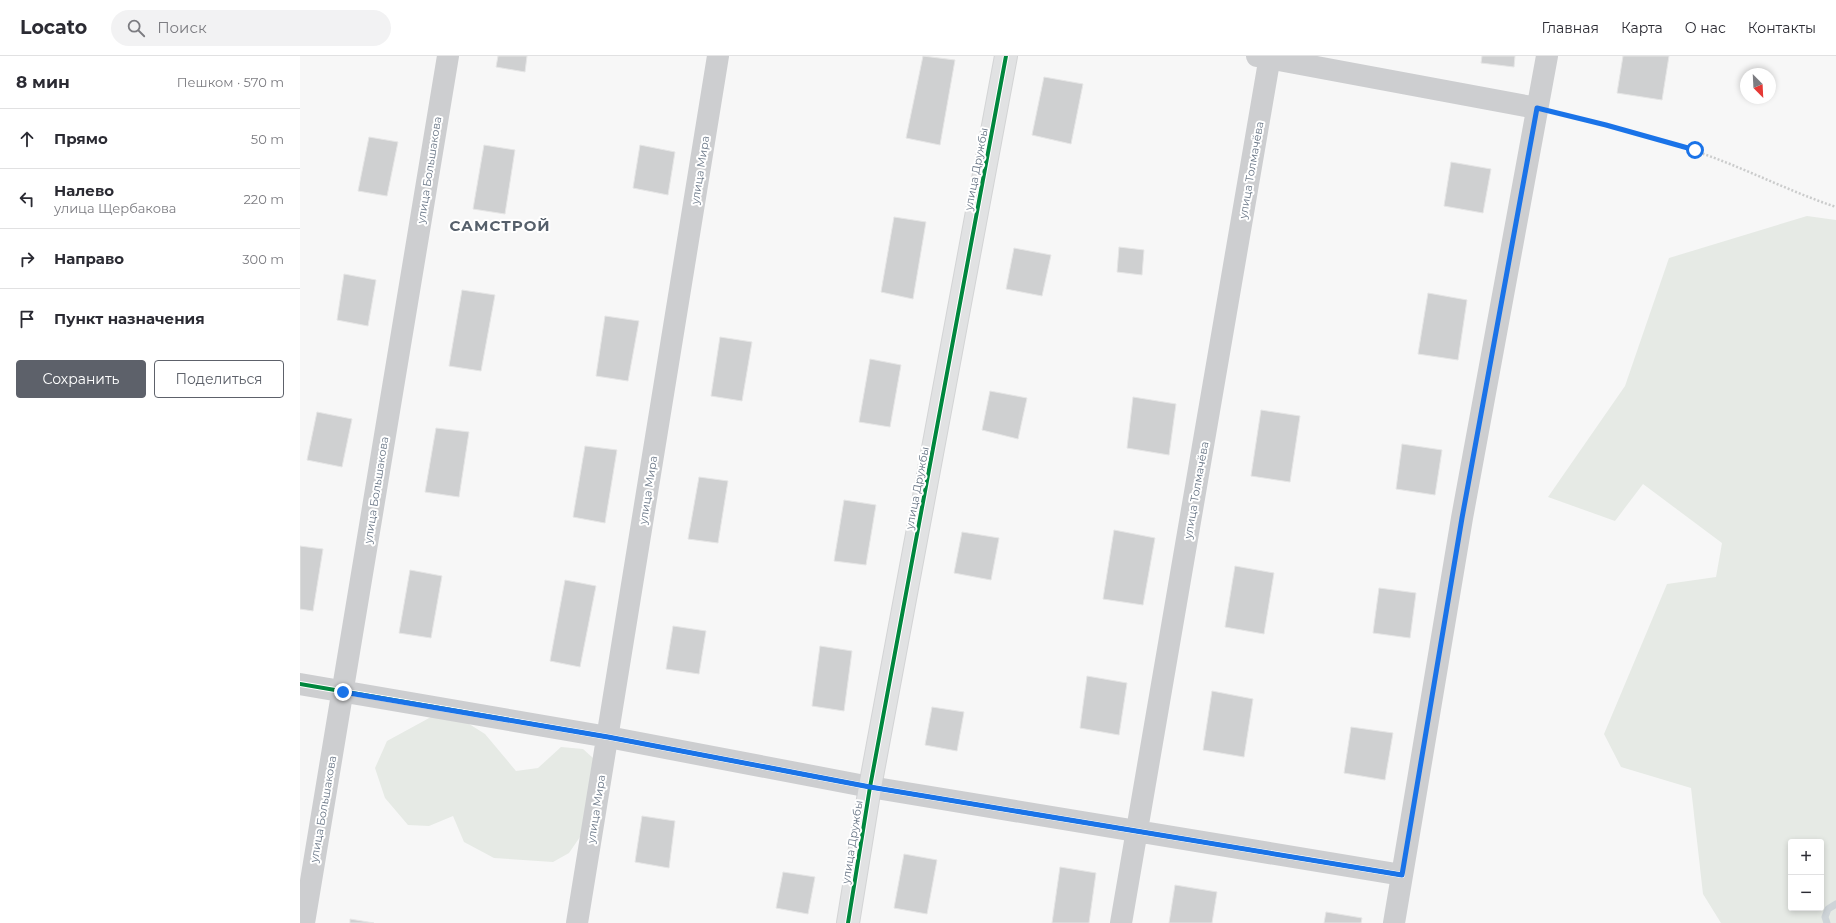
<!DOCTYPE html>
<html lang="ru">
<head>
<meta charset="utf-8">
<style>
	body { margin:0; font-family:Montserrat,sans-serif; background:#f2f2f3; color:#2b2b33 }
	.controls { position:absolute; right:12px; bottom:12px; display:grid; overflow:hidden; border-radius:4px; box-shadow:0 2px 6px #0003 }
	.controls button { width:36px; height:36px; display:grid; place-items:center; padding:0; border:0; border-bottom:1px solid #e1e1e2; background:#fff; color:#2b2b33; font:20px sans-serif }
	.compass { position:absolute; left:1440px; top:12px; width:36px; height:36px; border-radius:50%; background:#fff; box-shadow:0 2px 6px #0003; rotate:156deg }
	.stop { position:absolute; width:12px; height:12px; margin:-9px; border:3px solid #1a73e8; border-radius:50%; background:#fff }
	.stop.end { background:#1a73e8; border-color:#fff; box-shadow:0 1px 4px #0008 }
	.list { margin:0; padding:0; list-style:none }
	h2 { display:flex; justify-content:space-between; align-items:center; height:52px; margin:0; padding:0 16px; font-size:17px }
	h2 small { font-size:13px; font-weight:400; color:#7c7c81 }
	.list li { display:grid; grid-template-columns:26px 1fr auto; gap:12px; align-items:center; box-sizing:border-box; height:60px; padding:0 16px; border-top:1px solid #e1e1e2 }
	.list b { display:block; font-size:15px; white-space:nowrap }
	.list p { margin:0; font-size:13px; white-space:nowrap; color:#7c7c81 }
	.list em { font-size:13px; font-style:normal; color:#7c7c81 }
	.actions { display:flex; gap:8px; padding:12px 16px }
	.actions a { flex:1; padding:9px 0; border:1px solid #5d616a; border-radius:4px; text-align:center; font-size:14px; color:#5d616a }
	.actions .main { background:#5d616a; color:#fff }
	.icon { flex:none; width:22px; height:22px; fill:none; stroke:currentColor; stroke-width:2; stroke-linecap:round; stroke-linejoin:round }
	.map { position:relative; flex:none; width:1536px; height:867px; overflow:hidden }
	header { display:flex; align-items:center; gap:24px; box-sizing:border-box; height:56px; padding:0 20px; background:#fff; border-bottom:1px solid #e1e1e2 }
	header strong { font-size:19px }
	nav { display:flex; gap:22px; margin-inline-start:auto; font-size:14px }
	.search { width:280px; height:36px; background:#f2f2f3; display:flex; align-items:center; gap:10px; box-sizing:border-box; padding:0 14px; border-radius:22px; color:#7c7c81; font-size:15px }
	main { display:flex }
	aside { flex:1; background:#fff }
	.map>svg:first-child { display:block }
	.green { fill:#e6eae5; fill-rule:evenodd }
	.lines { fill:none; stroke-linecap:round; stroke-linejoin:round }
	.stream { stroke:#ced4d8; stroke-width:7 }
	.building { fill:#cfd0d1; stroke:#e6e6e6 }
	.secondary-casing { stroke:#d3d4d5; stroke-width:24 }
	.path { stroke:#cbcccc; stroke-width:2.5; stroke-dasharray:2 2; stroke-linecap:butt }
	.street { stroke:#cdced0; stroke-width:22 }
	.secondary { stroke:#e1e2e3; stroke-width:22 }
	.cycleway-casing { stroke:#fff; stroke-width:6 }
	.cycleway { stroke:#00873e; stroke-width:4 }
	.route { stroke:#1a73e8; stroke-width:5 }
	.labels { text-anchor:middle; stroke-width:4; stroke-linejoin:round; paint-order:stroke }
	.street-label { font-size:11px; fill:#697686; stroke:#fff }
	.district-label { font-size:15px; font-weight:bold; letter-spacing:1px; fill:#56606b; stroke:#fff }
</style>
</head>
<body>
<header>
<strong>Locato</strong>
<div class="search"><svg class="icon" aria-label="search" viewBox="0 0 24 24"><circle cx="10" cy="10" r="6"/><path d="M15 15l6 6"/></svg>Поиск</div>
<nav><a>Главная</a><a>Карта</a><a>О нас</a><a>Контакты</a></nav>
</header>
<main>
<aside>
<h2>8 мин<small>Пешком · 570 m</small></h2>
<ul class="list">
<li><svg class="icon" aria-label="ahead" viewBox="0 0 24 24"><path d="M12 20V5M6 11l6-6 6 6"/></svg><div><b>Прямо</b></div><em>50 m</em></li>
<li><svg class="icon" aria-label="left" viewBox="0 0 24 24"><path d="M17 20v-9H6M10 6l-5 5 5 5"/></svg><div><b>Налево</b><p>улица Щербакова</p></div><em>220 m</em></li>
<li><svg class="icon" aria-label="right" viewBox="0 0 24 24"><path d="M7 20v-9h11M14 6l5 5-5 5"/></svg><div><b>Направо</b></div><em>300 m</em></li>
<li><svg class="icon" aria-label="arrive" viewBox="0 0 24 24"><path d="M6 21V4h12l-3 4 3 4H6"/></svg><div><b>Пункт назначения</b></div></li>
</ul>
<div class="actions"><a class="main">Сохранить</a><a>Поделиться</a></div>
</aside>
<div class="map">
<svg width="1536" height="867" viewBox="0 0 1536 867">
	<rect width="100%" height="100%" fill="#f7f7f7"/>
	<path class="green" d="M1507,160L1536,164V867H1421L1403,838L1391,732L1321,711L1304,678L1367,528L1416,521L1422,487L1343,428L1315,465L1248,441L1325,330L1369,202ZM1491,786H1521V852H1491Z
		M131,661L166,666L185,678L216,715L238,712L261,691L283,693L293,702L282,778L269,797L253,806L194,802L164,786L153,760L129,770L108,769L85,742L75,712L87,685Z"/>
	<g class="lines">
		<path class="stream" d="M1527,867L1525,861L1528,853L1536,848"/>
	</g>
	<path class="building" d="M198,0H227L225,16L196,11Z
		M623,0L655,4L640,89L606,82Z
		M1182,0H1215L1214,11L1181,7Z
		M1323,0H1369L1362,44L1317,37Z
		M744,21L783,28L771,88L732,79Z
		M69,81L98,86L87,140L58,135Z
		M184,89L215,94L205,158L173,153Z
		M340,89L375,96L368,139L333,132Z
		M1151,106L1191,113L1183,157L1144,150Z
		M594,161L626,166L613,243L581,236Z
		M819,191L844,194L842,219L817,216Z
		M714,192L751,199L742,240L706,233Z
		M44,218L76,224L68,270L37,264Z
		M162,234L195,239L181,315L149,310Z
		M1128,237L1167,244L1158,304L1118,298Z
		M305,260L339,265L328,325L296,320Z
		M420,281L452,286L442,345L411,340Z
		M570,303L601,309L590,371L559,366Z
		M690,335L727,342L718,383L682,374Z
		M833,341L876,348L869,399L827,392Z
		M961,354L1000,360L990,426L951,420Z
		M17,356L52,363L42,411L7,404Z
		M136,372L169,376L159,441L125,436Z
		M1102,388L1142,394L1135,439L1096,433Z
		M285,390L317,394L305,467L273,461Z
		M399,421L428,425L418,487L388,483Z
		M544,444L576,449L566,509L534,505Z
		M814,474L855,482L843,549L803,543Z
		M662,476L699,482L691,524L654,517Z
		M0,490L23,493L13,555L0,553Z
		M935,510L974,517L964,578L925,571Z
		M110,514L142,520L131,582L99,577Z
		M265,524L296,530L280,611L250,605Z
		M1079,532L1116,537L1110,582L1073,577Z
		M373,570L406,575L399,618L366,613Z
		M520,590L552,595L544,655L512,650Z
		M787,620L827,627L819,679L780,672Z
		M912,635L953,643L944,701L903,694Z
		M632,651L664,656L657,695L625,689Z
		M1051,671L1093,677L1085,724L1044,717Z
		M342,760L375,765L369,812L335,806Z
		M604,798L637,804L627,858L594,852Z
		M760,811L796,817L789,867H752Z
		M483,816L515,821L508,858L476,852Z
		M875,829L917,836L912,867H869Z
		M1026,856L1062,862L1061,867H1024Z
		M50,863L74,867H50Z"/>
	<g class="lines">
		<g class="secondary-casing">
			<path id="secondary" d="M548,867L570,731L706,0"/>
		</g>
		<path class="path" d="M1260,58C1305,69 1351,80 1395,95C1443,111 1488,135 1536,151"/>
		<path class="street" d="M957,0L1237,52
			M0,628L308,681L570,731L1102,819
			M4,867L148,0
			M277,867L418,0
			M821,867L970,0
			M1094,867L1162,462L1247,0"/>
		<use href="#secondary" class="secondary"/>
		<g class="cycleway-casing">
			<path id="cycleway" d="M0,628L308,681L570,731L1102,819
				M548,867L570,731L706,0"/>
		</g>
		<use href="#cycleway" class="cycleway"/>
	</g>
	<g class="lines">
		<path class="route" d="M43,636L308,681L570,731L1102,819L1162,462L1237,52L1306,69L1395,94"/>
	</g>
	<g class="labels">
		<g class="street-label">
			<text transform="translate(676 113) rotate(-79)" y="4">улица Дружбы</text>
			<text transform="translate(129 114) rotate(-81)" y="4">улица Большакова</text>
			<text transform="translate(400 114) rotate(-81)" y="4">улица Мира</text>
			<text transform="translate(951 114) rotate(-80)" y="4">улица Толмачёва</text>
			<text transform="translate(617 432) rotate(-79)" y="4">улица Дружбы</text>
			<text transform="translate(76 434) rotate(-81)" y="4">улица Большакова</text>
			<text transform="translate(348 434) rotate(-81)" y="4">улица Мира</text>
			<text transform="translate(896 434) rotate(-80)" y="4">улица Толмачёва</text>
			<text transform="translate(23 753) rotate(-80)" y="4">улица Большакова</text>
			<text transform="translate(296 753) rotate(-81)" y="4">улица Мира</text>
			<text transform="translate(552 786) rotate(-81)" y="4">улица Дружбы</text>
		</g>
		<g class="district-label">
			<text x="200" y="175">САМСТРОЙ</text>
		</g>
	</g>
</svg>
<div class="controls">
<button>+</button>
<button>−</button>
</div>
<svg class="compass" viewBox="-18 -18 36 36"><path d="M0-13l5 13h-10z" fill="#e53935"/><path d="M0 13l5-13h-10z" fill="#7c7c81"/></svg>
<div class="stop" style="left:1395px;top:94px"></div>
<div class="stop end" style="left:43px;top:636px"></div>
</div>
</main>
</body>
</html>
